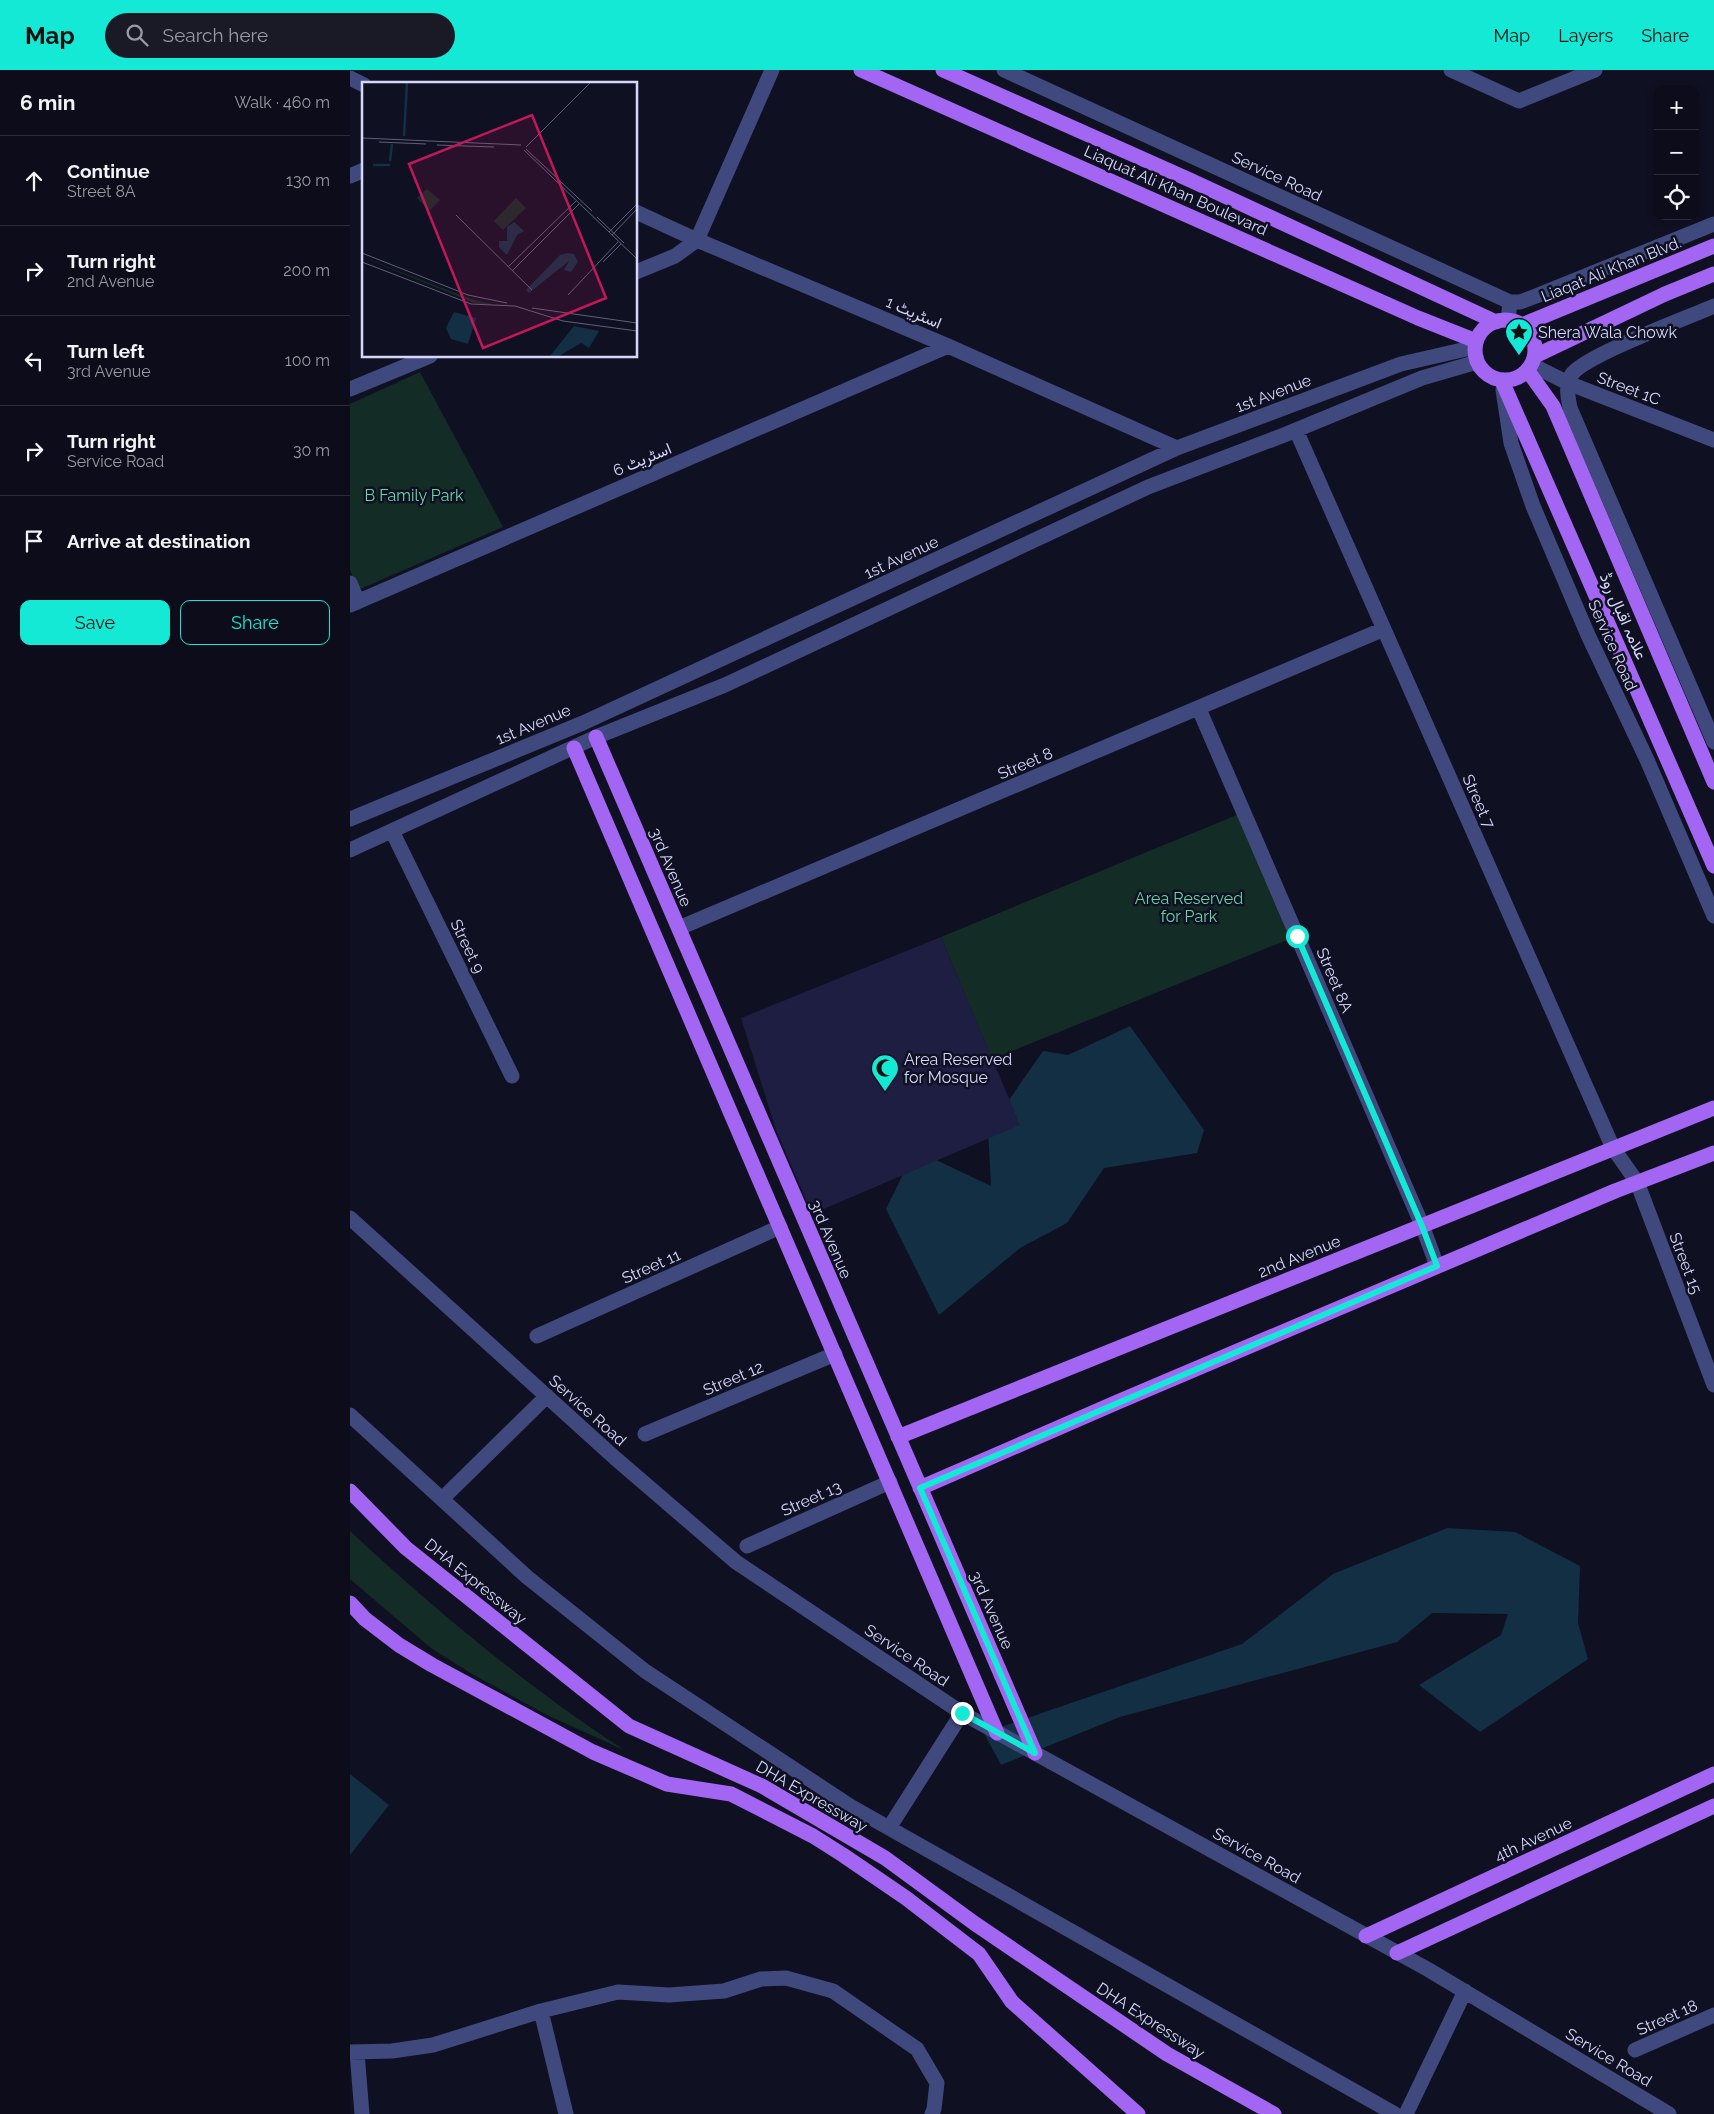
<!DOCTYPE html>
<html lang="en">
<head>
<meta charset="utf-8">
<style>
	body { margin:0; font-family:Raleway,Vazirmatn,sans-serif; background:#1a1a27; color:#f1f3f6 }
	.controls { position:absolute; right:15px; top:15px; display:grid; overflow:hidden; border-radius:10px; box-shadow:0 2px 8px #0003 }
	.controls button { width:45px; height:45px; display:grid; place-items:center; padding:0; border:0; border-bottom:1px solid #2c2c39; background:#0c0c1a; color:#f1f3f6; font:25px sans-serif }
	.stop { position:absolute; width:15px; height:15px; margin:-11px; border:4px solid #14e9d5; border-radius:50%; background:#fff }
	.stop.end { background:#14e9d5; border-color:#fff; box-shadow:0 1px 5px #0008 }
	.list { margin:0; padding:0; list-style:none }
	h2 { display:flex; justify-content:space-between; align-items:center; height:65px; margin:0; padding:0 20px; font-size:21px }
	h2 small { font-size:16px; font-weight:400; color:#9a9ba2 }
	.list li { display:grid; grid-template-columns:32px 1fr auto; gap:15px; align-items:center; box-sizing:border-box; height:90px; padding:0 20px; border-top:1px solid #2c2c39 }
	.list b { display:block; font-size:19px; white-space:nowrap }
	.list p { margin:0; font-size:16px; white-space:nowrap; color:#9a9ba2 }
	.list em { font-size:16px; font-style:normal; color:#9a9ba2 }
	.actions { display:flex; gap:10px; padding:15px 20px }
	.actions a { flex:1; padding:11px 0; border:1px solid #14e9d5; border-radius:10px; text-align:center; font-size:18px; color:#14e9d5 }
	.actions .main { background:#14e9d5; color:#111 }
	.icon { flex:none; width:28px; height:28px; fill:none; stroke:currentColor; stroke-width:2; stroke-linecap:round; stroke-linejoin:round }
	.map { position:relative; flex:none; width:1364px; height:2044px; overflow:hidden }
	header { display:flex; align-items:center; gap:30px; box-sizing:border-box; height:70px; padding:0 25px; background:#14e9d5; color:#111 }
	header strong { font-size:24px }
	nav { display:flex; gap:28px; margin-inline-start:auto; font-size:18px }
	.search { width:350px; height:45px; background:#1a1a27; display:flex; align-items:center; gap:12px; box-sizing:border-box; padding:0 18px; border-radius:28px; color:#9a9ba2; font-size:19px }
	main { display:flex }
	aside { flex:1; background:#0c0c1a }
	.map>svg:first-child { display:block }
	.green { fill:#142c26 }
	.water { fill:#122f44 }
	.building { fill:#1e1e42 }
	.lines { fill:none; stroke-linecap:round; stroke-linejoin:round }
	.minor { stroke:#3f497e; stroke-width:15 }
	.major { stroke:#a366f2; stroke-width:15 }
	.route { stroke:#14e9d5; stroke-width:6 }
	.labels { text-anchor:middle; stroke-width:5; stroke-linejoin:round; paint-order:stroke }
	.street-label { font-size:16px; fill:#d5d8fb; stroke:#101023 }
	.poi-label { font-size:16px; fill:#d5d8fb; stroke:#101023; text-anchor:start }
	.park-label { font-size:16px; fill:#67d5a5; stroke:#101023 }
	.inset-river { fill:none; stroke:#122f44; stroke-width:2.5 }
	.inset-road { fill:none; stroke:#5f6079; stroke-width:1 }
	.view { fill:#c2185b; fill-opacity:0.15; stroke:#c2185b; stroke-width:2.5 }
	.inset-edge { fill:none; stroke:#d5d8fb; stroke-width:2.5 }
</style>
</head>
<body>
<header>
<strong>Map</strong>
<div class="search"><svg class="icon" aria-label="search" viewBox="0 0 24 24"><circle cx="10" cy="10" r="6"/><path d="M15 15l6 6"/></svg>Search here</div>
<nav><a>Map</a><a>Layers</a><a>Share</a></nav>
</header>
<main>
<aside>
<h2>6 min<small>Walk · 460 m</small></h2>
<ul class="list">
<li><svg class="icon" aria-label="ahead" viewBox="0 0 24 24"><path d="M12 20V5M6 11l6-6 6 6"/></svg><div><b>Continue</b><p>Street 8A</p></div><em>130 m</em></li>
<li><svg class="icon" aria-label="right" viewBox="0 0 24 24"><path d="M7 20v-9h11M14 6l5 5-5 5"/></svg><div><b>Turn right</b><p>2nd Avenue</p></div><em>200 m</em></li>
<li><svg class="icon" aria-label="left" viewBox="0 0 24 24"><path d="M17 20v-9H6M10 6l-5 5 5 5"/></svg><div><b>Turn left</b><p>3rd Avenue</p></div><em>100 m</em></li>
<li><svg class="icon" aria-label="right" viewBox="0 0 24 24"><path d="M7 20v-9h11M14 6l5 5-5 5"/></svg><div><b>Turn right</b><p>Service Road</p></div><em>30 m</em></li>
<li><svg class="icon" aria-label="arrive" viewBox="0 0 24 24"><path d="M6 21V4h12l-3 4 3 4H6"/></svg><div><b>Arrive at destination</b></div></li>
</ul>
<div class="actions"><a class="main">Save</a><a>Share</a></div>
</aside>
<div class="map">
<svg width="1364" height="2044" viewBox="0 0 1364 2044">
	<rect width="100%" height="100%" fill="#101023"/>
	<path class="green" d="M70,302L153,457L8,520L0,500V334Z
		M894,742L947,866L642,989L591,867Z
		M0,1461C86,1541 175,1615 274,1680L197,1645L122,1604L81,1578L0,1509Z"/>
	<path class="water" d="M780,956L854,1060L847,1083L754,1098L717,1153L670,1178L589,1245L536,1139L565,1080L641,1116L638,1060L693,981L718,985Z
		M1097,1458L1165,1462L1230,1496L1228,1553L1238,1589L1130,1662L1069,1615L1151,1565L1158,1544L1082,1543L1047,1572L770,1647L651,1695L634,1663L892,1574L983,1504Z
		M0,1704L39,1735L0,1785Z"/>
	<path class="building" d="M591,867L670,1055L462,1144L426,1060L391,948Z"/>
	<g class="lines">
		<path class="minor" d="M654,0L1160,232H1170L1186,226L1364,154
			M1101,0L1169,31L1245,0
			M0,8L14,15
			M0,106L14,100
			M286,142L347,170L598,276L827,378
			M286,202L325,186L347,170L422,0
			M1364,236C1337,248 1236,285 1222,304C1215,315 1218,327 1220,338L1364,672
			M1158,251L1160,232
			M1182,295L1218,313L1364,370
			M0,319L80,286
			M1153,320L1161,373L1183,436L1238,565L1298,692L1364,846
			M946,360L1263,1078L1287,1112L1364,1315
			M0,513L8,532
			M0,535L598,276
			M849,639L1072,1155L1087,1196
			M0,749L233,653L827,378L1051,294L1125,277
			M42,761L162,1006
			M0,780L246,667L375,615L798,417L934,365L1072,308L1127,292
			M329,858L1034,559
			M0,1148L265,1388L386,1492L612,1643L1079,1900L1319,2044
			M187,1266L430,1157
			M0,1345L177,1507L295,1601L500,1736L1045,2044
			M295,1364L485,1284
			M92,1429L197,1326
			M397,1476L540,1412
			M539,1758L612,1643
			M191,1941L216,2044
			M1285,1980L1364,1945
			M0,1982L42,1981L83,1975L191,1941L268,1922L319,1925L374,1921L411,1909L436,1908L483,1921L567,1979L587,2013L584,2039L582,2044
			M7,1982L12,2044
			M1056,2044L1115,1921"/>
		<path class="major" d="M511,0L1068,248L1126,271
			M593,0L840,110L1146,252
			M1125 280a30 30 0 1 1 60 0a30 30 0 1 1-60 0Z
			M1172,255L1364,176
			M1185,286L1315,224L1364,204
			M1178,301L1203,336L1364,712
			M1152,311L1364,796
			M246,667L685,1683
			M224,678L647,1663
			M548,1367L1364,1038
			M570,1418L770,1331L1265,1121L1364,1083
			M0,1421L56,1478L279,1656L412,1716L535,1788L624,1853L817,1984L924,2044
			M0,1533L15,1549L49,1575L82,1595L243,1682L317,1714L381,1724L463,1766L493,1785L556,1828L629,1884L662,1932L788,2044
			M1016,1866L1364,1704
			M1047,1883L1364,1736"/>
	</g>
	<g class="lines">
		<path class="route" d="M612,1643L685,1683L570,1418L1087,1196L1072,1156L947,866"/>
	</g>
	<defs>
		<g id="sight-pin" transform="scale(1.4375)"><path d="M0 17L-7.5 6A9.5 9.5 0 1 1 7.5 6Z" fill="#14e9d5" stroke="#101023"/><path d="M0-6L1.8-2.2L6-1.7L2.9 1.2L3.7 5.4L0 3.3L-3.7 5.4L-2.9 1.2L-6-1.7L-1.8-2.2Z" fill="#111"/></g>
		<g id="mosque-pin" transform="scale(1.4375)"><path d="M0 17L-7.5 6A9.5 9.5 0 1 1 7.5 6Z" fill="#14e9d5" stroke="#101023"/><path d="M3.5-4.9A6 6 0 1 0 3.5 4.9A5 5 0 1 1 3.5-4.9Z" fill="#111"/></g>
	</defs>
	<g fill-rule="evenodd">
		<use href="#sight-pin" x="1169" y="262"/>
		<use href="#mosque-pin" x="535" y="998"/>
	</g>
	<g class="labels">
		<g class="street-label">
			<text transform="translate(927 106) rotate(25)" y="6">Service Road</text>
			<text transform="translate(826 120) rotate(24)" y="6">Liaquat Ali Khan Boulevard</text>
			<text transform="translate(1261 199) rotate(-22)" y="6">Liaqat Ali Khan Blvd.</text>
			<text transform="translate(564 242) rotate(23)" y="6">اسٹریٹ 1</text>
			<text transform="translate(1279 318) rotate(21)" y="6">Street 1C</text>
			<text transform="translate(923 323) rotate(-21)" y="6">1st Avenue</text>
			<text transform="translate(292 389) rotate(-23)" y="6">اسٹریٹ 6</text>
			<text transform="translate(551 487) rotate(-25)" y="6">1st Avenue</text>
			<text transform="translate(1274 546) rotate(66)" y="6">علامہ اقبال روڈ</text>
			<text transform="translate(1263 575) rotate(66)" y="6">Service Road</text>
			<text transform="translate(183 654) rotate(-23)" y="6">1st Avenue</text>
			<text transform="translate(675 693) rotate(-23)" y="6">Street 8</text>
			<text transform="translate(1129 731) rotate(66)" y="6">Street 7</text>
			<text transform="translate(321 797) rotate(67)" y="6">3rd Avenue</text>
			<text transform="translate(118 876) rotate(64)" y="6">Street 9</text>
			<text transform="translate(985 910) rotate(67)" y="6">Street 8A</text>
			<text transform="translate(481 1169) rotate(67)" y="6">3rd Avenue</text>
			<text transform="translate(949 1186) rotate(-22)" y="6">2nd Avenue</text>
			<text transform="translate(1336 1193) rotate(69)" y="6">Street 15</text>
			<text transform="translate(301 1196) rotate(-24)" y="6">Street 11</text>
			<text transform="translate(383 1308) rotate(-23)" y="6">Street 12</text>
			<text transform="translate(238 1340) rotate(42)" y="6">Service Road</text>
			<text transform="translate(461 1428) rotate(-24)" y="6">Street 13</text>
			<text transform="translate(126 1511) rotate(39)" y="6">DHA Expressway</text>
			<text transform="translate(642 1540) rotate(66)" y="6">3rd Avenue</text>
			<text transform="translate(557 1585) rotate(34)" y="6">Service Road</text>
			<text transform="translate(462 1726) rotate(30)" y="6">DHA Expressway</text>
			<text transform="translate(1183 1769) rotate(-25)" y="6">4th Avenue</text>
			<text transform="translate(907 1785) rotate(29)" y="6">Service Road</text>
			<text transform="translate(1317 1947) rotate(-24)" y="6">Street 18</text>
			<text transform="translate(801 1950) rotate(33)" y="6">DHA Expressway</text>
			<text transform="translate(1259 1987) rotate(31)" y="6">Service Road</text>
		</g>
		<g class="poi-label">
			<text x="1188" y="268">Shera Wala Chowk</text>
			<text x="554" y="995">Area Reserved<tspan x="554" dy="18">for Mosque</tspan></text>
		</g>
		<g class="park-label">
			<text x="64" y="431">B Family Park</text>
			<text x="839" y="834">Area Reserved<tspan x="839" dy="18">for Park</tspan></text>
		</g>
	</g>
	<g transform="translate(12 12)">
		<rect width="275" height="275" fill="#101023"/>
		<path d="M65,107L78,118L67,129L55,116ZM154,116L164,126L141,148L132,139ZM0,175L109,217L133,223L112,221Z" fill="#142c26"/>
		<path d="M152,140L162,149L155,153L145,173L137,165V159H145V145ZM205,171L212,172L216,180L209,190L202,188L207,179L167,211L164,208L198,173ZM92,230L114,236L106,262L89,257L84,246ZM212,244L237,249L227,266L219,261L197,274H188Z" fill="#122f44"/>
		<path class="inset-river" d="M42,54L45,1M28,79L30,62M11,83H28"/>
		<path class="inset-road" d="M0,56L159,63M17,60L64,62M75,63L132,65M164,65L228,1M164,67L230,129M162,68L275,177M94,133L170,208M235,135L262,161M247,150L275,122M250,153L275,127M0,171L106,213L145,221M0,180L109,222L153,224L201,239L275,249M241,180L259,162M146,185L214,119M150,189L217,122M206,213L256,160M170,226L275,241"/>
		<path class="view" d="M170,33L244,216L121,266L47,82Z"/>
		<rect width="275" height="275" class="inset-edge"/>
	</g>
</svg>
<div class="controls">
<button>+</button>
<button>−</button>
<button><svg class="icon" aria-label="locate" viewBox="0 0 24 24"><circle cx="12" cy="12" r="6"/><path d="M12 2v4M12 18v4M2 12h4M18 12h4"/></svg></button>
</div>
<div class="stop" style="left:947px;top:866px"></div>
<div class="stop end" style="left:612px;top:1643px"></div>
</div>
</main>
</body>
</html>
